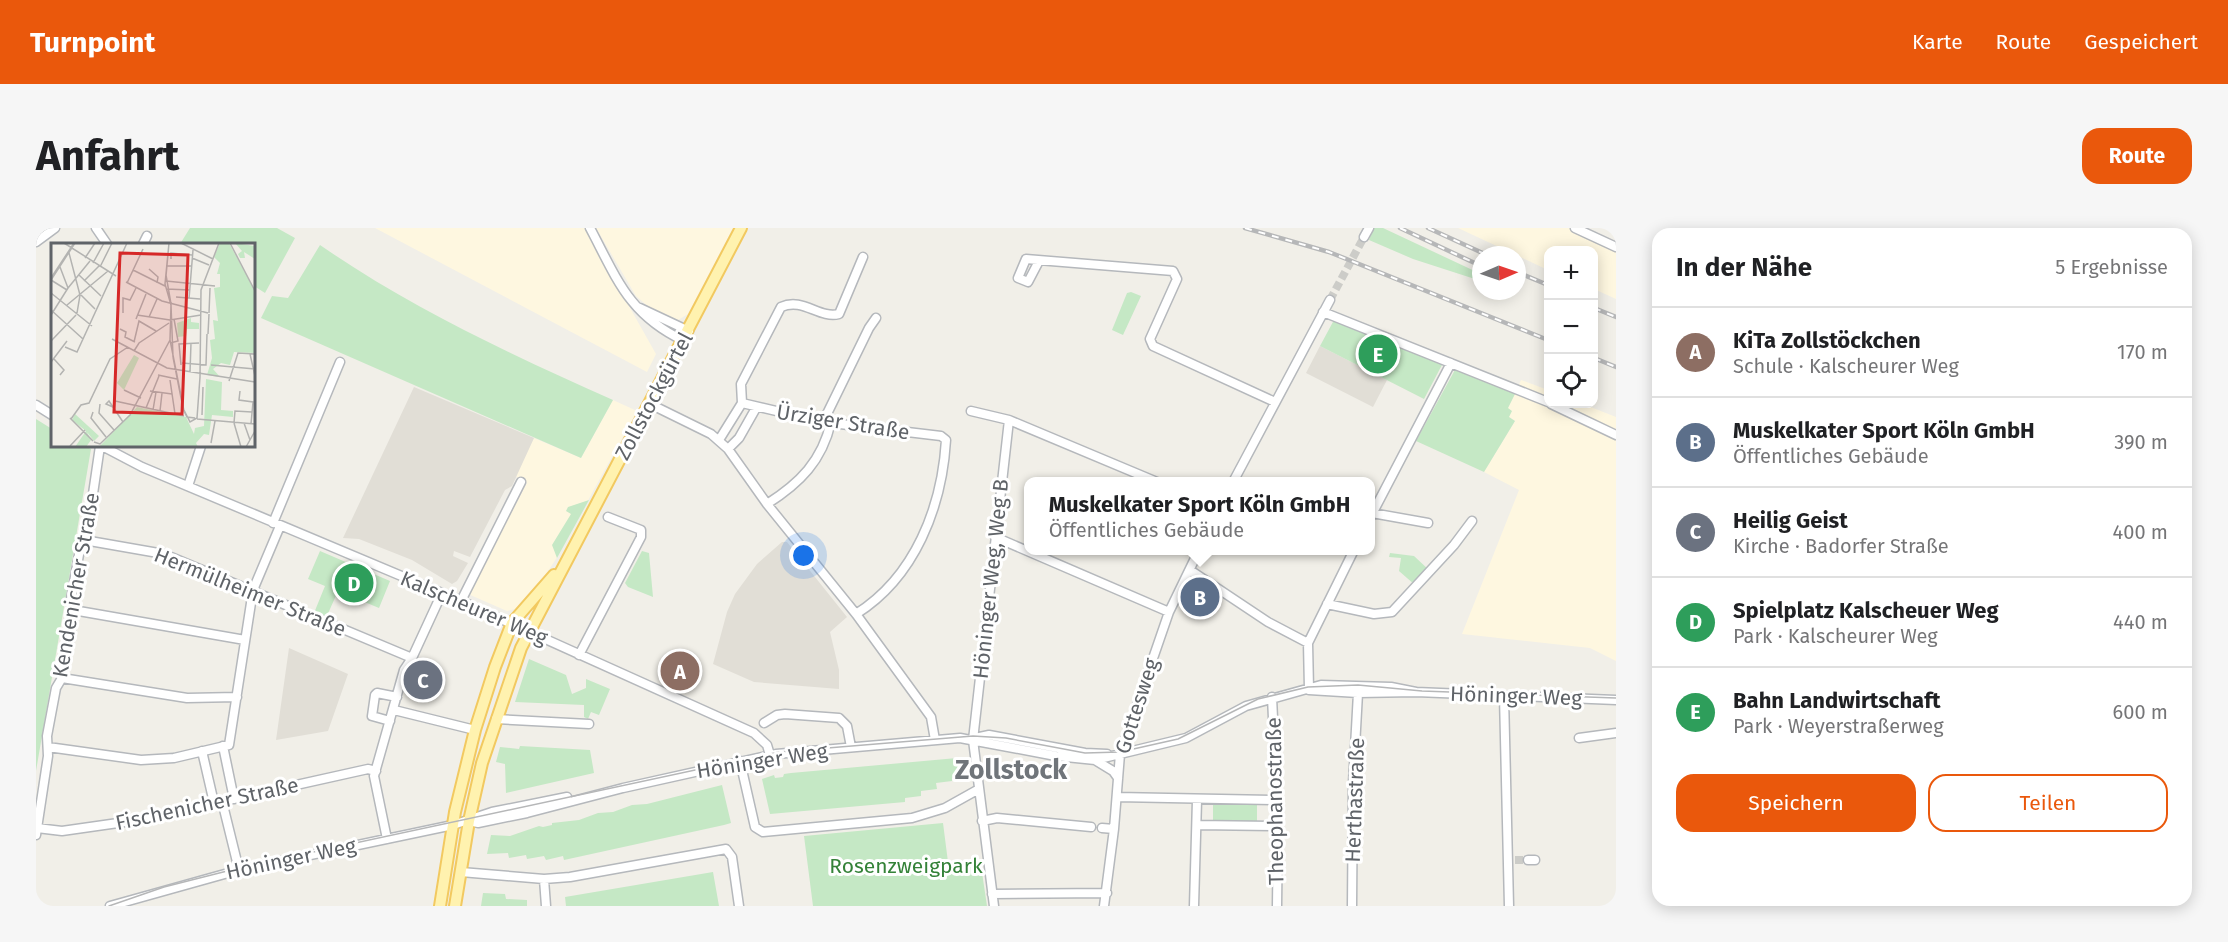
<!DOCTYPE html>
<html lang="de">
<head>
<meta charset="utf-8">
<style>
	body { margin:0; font-family:"Fira Sans",sans-serif; background:#f6f6f6; color:#202124 }
	.controls { position:absolute; right:18px; top:18px; display:grid; overflow:hidden; border-radius:12px; box-shadow:0 3px 15px #0003 }
	.controls button { width:54px; height:54px; display:grid; place-items:center; padding:0; border:0; border-bottom:2px solid #e0e0e0; background:#fff; color:#202124; font:30px sans-serif }
	.compass { position:absolute; left:1436px; top:18px; width:54px; height:54px; border-radius:50%; background:#fff; box-shadow:0 3px 15px #0003; rotate:88deg }
	.you { position:absolute; left:768px; top:328px; width:21px; height:21px; margin:-15px; border:4px solid #fff; border-radius:50%; background:#1a73e8; box-shadow:0 0 0 9px #1a73e833 }
	.badge { display:grid; place-items:center; width:39px; height:39px; border-radius:50%; background:#ea580c; color:#fff; font-size:20px; font-weight:700 }
	.pin { position:absolute; translate:-50% -50%; border:3px solid #fff; box-shadow:0 2px 6px #0006 }
	.popup { position:absolute; left:988px; top:249px; width:351px; height:78px; box-sizing:border-box; display:grid; place-content:center; border-radius:12px; background:#fff; filter:drop-shadow(0 2px 4px #0005); font-size:20px; white-space:nowrap; color:#757577 }
	.popup b { font-size:22px; color:#202124 }
	.popup::after { content:''; position:absolute; left:50%; top:100%; margin-left:-12px; border:12px solid transparent; border-top-color:#fff }
	.list { margin:0; padding:0; list-style:none }
	h2 { display:flex; justify-content:space-between; align-items:center; height:78px; margin:0; padding:0 24px; font-size:26px }
	h2 small { font-size:20px; font-weight:400; color:#757577 }
	.list li { display:grid; grid-template-columns:39px 1fr auto; gap:18px; align-items:center; box-sizing:border-box; height:90px; padding:0 24px; border-top:2px solid #e0e0e0 }
	.list b { display:block; font-size:22px; white-space:nowrap }
	.list p { margin:0; font-size:20px; white-space:nowrap; color:#757577 }
	.list em { font-size:20px; font-style:normal; color:#757577 }
	.actions { display:flex; gap:12px; padding:18px 24px }
	.actions a { flex:1; padding:14px 0; border:2px solid #ea580c; border-radius:18px; text-align:center; font-size:21px; color:#ea580c }
	.actions .main { background:#ea580c; color:#fff }
	.icon { flex:none; width:33px; height:33px; fill:none; stroke:currentColor; stroke-width:2; stroke-linecap:round; stroke-linejoin:round }
	.map { position:relative; flex:none; width:1580px; height:678px; overflow:hidden; border-radius:18px }
	header { display:flex; align-items:center; gap:36px; box-sizing:border-box; height:84px; padding:0 30px; background:#ea580c; color:#fff }
	header strong { font-size:28px }
	nav { display:flex; gap:33px; margin-inline-start:auto; font-size:21px }
	.intro { display:flex; align-items:center; justify-content:space-between; box-sizing:border-box; height:144px; padding:0 36px }
	h1 { margin:0; font-size:42px }
	.button { padding:15px 27px; border-radius:18px; background:#ea580c; color:#fff; font-size:21px; font-weight:700 }
	main { display:flex; gap:36px; padding:0 36px }
	aside { flex:1; background:#fff; border-radius:18px; box-shadow:0 3px 15px #0003 }
	.map>svg:first-child { display:block }
	.commercial { fill:#fef7e0 }
	.education { fill:#e1ded6 }
	.green { fill:#c5e8c5 }
	.lines { fill:none; stroke-linecap:round; stroke-linejoin:round }
	.minor-tunnel { stroke:#ccccc8; stroke-width:8; stroke-dasharray:8 4; stroke-linecap:butt }
	.minor-casing { stroke:#b5b8bc; stroke-width:11 }
	.major-casing { stroke:#f2c960; stroke-width:14 }
	.minor { stroke:#fff; stroke-width:8 }
	.major { stroke:#fff2af; stroke-width:10 }
	.tram { stroke:#b6b7b8; stroke-width:1.5 }
	.rail-casing { stroke:#b6b7b8; stroke-width:4.5 }
	.rail { stroke:#fff; stroke-width:2; stroke-dasharray:7; stroke-linecap:butt }
	.labels { text-anchor:middle; stroke-width:6; stroke-linejoin:round; paint-order:stroke }
	.street-label { font-size:21px; fill:#5f6368; stroke:#fff }
	.park-label { font-size:21px; fill:#348238; stroke:#fff }
	.district-label { font-size:27px; font-weight:bold; fill:#70757a; stroke:#fff }
	.inset-road { fill:none; stroke:#b3b3b1; stroke-width:1.5 }
	.view { fill:#d62828; fill-opacity:0.15; stroke:#d62828; stroke-width:3 }
	.inset-edge { fill:none; stroke:#5f6368; stroke-width:3 }
</style>
</head>
<body>
<header>
<strong>Turnpoint</strong>
<nav><a>Karte</a><a>Route</a><a>Gespeichert</a></nav>
</header>
<div class="intro"><h1>Anfahrt</h1><a class="button">Route</a></div>
<main>
<div class="map">
<svg width="1580" height="678" viewBox="0 0 1580 678">
	<rect width="100%" height="100%" fill="#f1efe8"/>
	<path class="commercial" d="M339,0H549L620,126L611,144Z
		M560,0H697L652,86L642,92L614,80L600,68Z
		M1422,0H1535L1580,21V71L1558,61V22H1512V42Z
		M1485,152L1512,162V176H1547L1580,189V433L1554,420L1426,406L1483,262L1448,244L1479,193L1473,189L1472,180Z
		M577,172L601,183L520,331L510,346L479,381L471,383L432,366L491,255L479,248L498,210L545,230Z"/>
	<path class="education" d="M1284,118L1351,152L1337,179L1270,145Z
		M378,159L498,210L476,258L469,262L434,329L418,323L417,328L432,335L421,353L416,356L376,332L323,311L307,310Z
		M746,314H751L811,389L794,404L803,442V461L718,454L677,436L691,384L699,366L721,336Z
		M253,420L312,446L292,503L240,512Z"/>
	<path class="green" d="M154,0H241L259,10L229,65L218,58V16H144Z
		M1337,0H1347L1445,46V53L1377,31L1333,12Z
		M284,17C375,80 476,127 577,172L545,230L225,90L236,68L252,70Z
		M1095,64L1105,68L1087,107L1076,102L1091,65Z
		M1298,92L1407,135L1388,171L1284,118Z
		M1420,140L1480,164L1472,180L1476,183L1473,189L1479,193L1448,244L1380,213Z
		M0,191L16,201V218H49L55,221L0,543Z
		M553,272L521,330L516,317L535,286L530,283L532,279Z
		M284,323L354,353L343,380L302,363L290,390L278,385L289,358L272,351Z
		M606,323L613,325L617,369L592,359L589,355Z
		M1354,325L1378,328L1393,342L1379,357L1363,343L1365,330L1353,329Z
		M493,431L530,447L536,466L550,460V451L574,461L563,487L555,484L552,491L548,489V477L479,474Z
		M484,518L554,522L558,545L470,565L469,536L460,534L464,519L483,521Z
		M921,530L923,549L916,550V553L900,555L901,561L885,563V568L869,570V574L734,586L726,551L738,547L739,550L747,549L748,546L755,545Z
		M686,557L695,595L688,597L528,632L527,628L510,632L508,628L491,631L490,627L473,630L472,625L451,626L455,607L474,608L503,598L507,599L516,597V595L543,592L562,585L577,584L596,577L611,576Z
		M1177,575L1221,576V594L1177,593Z
		M907,595L912,634L944,631L951,678H777L768,608Z
		M677,644L683,678H530L529,669Z
		M447,665L469,666L470,671L491,672V678H445Z"/>
	<g class="lines">
		<path class="minor-tunnel" d="M1294,72L1328,9
			M1479,632H1492"/>
		<g class="minor-casing">
			<path id="minor" d="M60,0L71,16
				M554,0C581,51 593,87 648,113
				M1539,0L1580,19
				M1328,9L1333,0
				M0,14L19,0
				M107,16L111,8
				M1003,33L992,54L982,50L990,31L1137,43L1141,51L1114,111L1117,118L1239,174
				M604,80L653,103
				M1287,84L1512,174
				M706,175L787,194L905,208L910,212C906,279 879,349 820,386
				M614,176L675,206L692,221L731,276L820,386L895,489L899,512
				M1515,176L1580,207
				M0,177L16,187
				M935,183L973,192L1121,254
				M787,194L833,100L840,90
				M683,212L706,175L705,156L745,79C767,69 783,91 803,86L827,29
				M66,218L106,239L425,373L718,505L731,517L734,527
				M692,221L703,210L720,180
				M1197,254L1294,72
				M152,258L165,218
				M731,276C764,255 786,233 795,194
				M1336,285L1392,295
				M1335,288L1415,135
				M237,295L304,134
				M959,309L1133,384
				M48,312L128,326L376,430
				M1154,342L1232,394L1272,415
				M425,373L485,254
				M1291,376L1338,386L1356,384L1418,317L1436,293
				M37,382L209,412
				M543,427L605,309V302L572,289
				M26,450L151,470L201,469
				M1273,461L1272,415L1318,322
				M1273,462L1322,465L1380,464L1580,472
				M1468,468L1473,678
				M1236,469L1242,598L1241,678
				M358,482L439,502
				M460,491L553,496
				M354,493L336,488L339,467L341,465L361,469
				M728,495L741,487L749,486L803,490L811,498L815,519
				M939,510L953,507L1049,525L1071,526
				M1543,510L1580,505
				M187,518L198,571
				M12,519L105,532L138,530L193,517L217,362L244,298
				M166,523L178,575
				M1059,532L1077,543L1082,550
				M704,533L719,599L727,604L876,590L909,580L943,561
				M1081,569L1241,572
				M186,573L203,642
				M433,593L442,595L491,585L587,560L740,526L924,510L1020,528L1059,532L1150,510L1210,478L1285,457L1355,459L1380,464
				M946,593L961,590L1055,599
				M1161,597L1242,598
				M1,600L26,603L103,592L332,541L340,543
				M1066,600L1078,601
				M0,607L12,528L11,508L20,460L26,450L37,391L35,371L44,321L52,300L64,218
				M351,611L338,548L368,442L376,430L406,365
				M1492,632H1499
				M425,644L508,651L534,649L690,621L696,629L703,678
				M508,651L510,678
				M956,666L1071,665
				M74,678L203,642L417,597L456,584L531,569
				M958,678L937,512L973,192
				M1068,678L1078,601L1084,526L1133,384L1163,322
				M1158,678L1161,572
				M1316,678L1317,555L1322,465"/>
		</g>
		<g class="major-casing">
			<path id="major" d="M404,678L419,584L439,502L459,439L476,395L518,347
				M419,678L433,593L446,535L485,420L705,0"/>
		</g>
		<use href="#minor" class="minor"/>
		<use href="#major" class="major"/>
		<path class="tram" d="M73,678L128,659L203,640L743,524L937,508L970,510L1049,525L1084,524L1142,511L1222,471L1272,459L1322,457L1386,463L1580,470"/>
		<g class="rail-casing">
			<path id="rail" d="M1209,0L1293,24L1512,112
				M1364,0L1445,38
				M1392,0L1451,27
				M1481,44L1512,57
				M1558,80L1580,89
				M1558,130L1580,139"/>
		</g>
		<use href="#rail" class="rail"/>
	</g>
	<g class="labels">
		<g class="street-label">
			<text transform="translate(618 168) rotate(-62)" y="7">Zollstockgürtel</text>
			<text transform="translate(807 194) rotate(9)" y="7">Ürziger Straße</text>
			<text transform="translate(955 351) rotate(-84)" y="7">Höninger Weg, Weg B</text>
			<text transform="translate(40 357) rotate(-80)" y="7">Kendenicher Straße</text>
			<text transform="translate(214 364) rotate(22)" y="7">Hermülheimer Straße</text>
			<text transform="translate(438 380) rotate(23)" y="7">Kalscheurer Weg</text>
			<text transform="translate(1480 468) rotate(2)" y="7">Höninger Weg</text>
			<text transform="translate(1101 478) rotate(-72)" y="7">Gottesweg</text>
			<text transform="translate(726 533) rotate(-9)" y="7">Höninger Weg</text>
			<text transform="translate(1319 572) rotate(-88)" y="7">Herthastraße</text>
			<text transform="translate(1239 573) rotate(-91)" y="7">Theophanostraße</text>
			<text transform="translate(171 576) rotate(-12)" y="7">Fischenicher Straße</text>
			<text transform="translate(255 631) rotate(-12)" y="7">Höninger Weg</text>
		</g>
		<g class="park-label">
			<text x="870" y="645">Rosenzweigpark</text>
		</g>
		<g class="district-label">
			<text x="975" y="551">Zollstock</text>
		</g>
	</g>
	<g transform="translate(15 15)">
		<rect width="204" height="204" fill="#f1efe8"/>
		<path d="M169,0H178L204,48V110L183,109L179,122L170,120L162,126L169,134L156,132L161,115L159,97L164,96L162,77L167,78L163,45L169,44V31H166L169,20L163,14ZM184,0L204,3V16L193,9L194,15H189L187,11L191,8ZM140,75V79L148,80V86H136L135,93L127,94L126,80ZM83,112L88,115L73,147L66,140ZM155,136L171,139L170,167L182,168V174L161,172L158,192L153,191L145,200L147,204H48L86,164L135,174L143,191L144,185L153,183ZM24,171L48,193L43,198L36,189L40,197L35,204H24L35,188L21,177Z" fill="#c5e8c5"/>
		<path class="inset-road" d="M13,0L65,33M118,0L114,41L120,62L119,97L133,168L136,174L144,175M130,0L162,16M179,0L204,48M18,10L29,52L26,70M34,15L44,0M141,15L158,22M120,16V10L141,12M42,20L53,0M115,23H141M9,24L17,45M49,24L61,0M98,26L107,34L106,40M82,27L114,43M28,32L50,53M115,32L120,61M115,33L118,0M0,35L23,0M0,37L16,47M0,37L24,0M33,38L48,23M115,38L164,43M75,39L111,58L157,70M76,40L92,6M17,45L39,18M115,46L139,47M0,50L41,83M30,52L44,66M125,54L149,56M138,56L142,7M16,62L57,28M120,62L122,114M0,67L32,96M72,70V55L79,57L85,45M158,70L159,45M0,72L17,45M86,72L119,77L150,72M98,74L106,56M85,76L95,51M69,86L75,89L74,94L84,99M157,91L158,71M61,96L116,125L204,139M0,98L25,72M83,99L88,78L105,88M119,100L127,98L123,76M14,104L26,109L76,0M83,108L88,100L118,80M199,111L204,133M122,114L132,165L139,179L146,175L149,134M3,116L13,127L9,132M0,119L16,98M131,120L155,122L156,91M130,122L128,101L148,100M160,122L204,126M139,129L140,100M107,132L126,136M149,134L150,47L168,0M119,137L124,171M178,138L187,110L204,111M73,147L90,155M99,148L121,151M189,148L188,157L202,159L200,181M64,158L133,173M49,161L48,170L63,187M62,164L55,161L58,158L72,179M95,165L108,133M102,167L105,149M109,168L111,150M42,169L40,175L55,194M151,172L152,144M19,175L42,198M20,176L30,162L38,160L59,116L77,104M146,176L204,181M183,180L184,168L201,169M183,180L190,204M193,180L199,197M43,199L49,201L79,172L119,97M160,200L164,178M19,203L34,187M195,204L204,188"/>
		<path class="view" d="M69,10L137,12L131,171L63,169Z"/>
		<rect width="204" height="204" class="inset-edge"/>
	</g>
</svg>
<div class="controls">
<button>+</button>
<button>−</button>
<button><svg class="icon" aria-label="locate" viewBox="0 0 24 24"><circle cx="12" cy="12" r="6"/><path d="M12 2v4M12 18v4M2 12h4M18 12h4"/></svg></button>
</div>
<svg class="compass" viewBox="-18 -18 36 36"><path d="M0-13l5 13h-10z" fill="#e53935"/><path d="M0 13l5-13h-10z" fill="#757577"/></svg>
<div class="you"></div>
<div class="pin badge" style="left:644px;top:443px;background:#8d6e63">A</div>
<div class="pin badge" style="left:1164px;top:369px;background:#5c6f8a">B</div>
<div class="popup"><b>Muskelkater Sport Köln GmbH</b>Öffentliches Gebäude</div>
<div class="pin badge" style="left:387px;top:452px;background:#6b7280">C</div>
<div class="pin badge" style="left:318px;top:355px;background:#2e9e5b">D</div>
<div class="pin badge" style="left:1342px;top:126px;background:#2e9e5b">E</div>
</div>
<aside>
<h2>In der Nähe<small>5 Ergebnisse</small></h2>
<ul class="list">
<li><span class="badge" style="background:#8d6e63">A</span><div><b>KiTa Zollstöckchen</b><p>Schule · Kalscheurer Weg</p></div><em>170 m</em></li>
<li><span class="badge" style="background:#5c6f8a">B</span><div><b>Muskelkater Sport Köln GmbH</b><p>Öffentliches Gebäude</p></div><em>390 m</em></li>
<li><span class="badge" style="background:#6b7280">C</span><div><b>Heilig Geist</b><p>Kirche · Badorfer Straße</p></div><em>400 m</em></li>
<li><span class="badge" style="background:#2e9e5b">D</span><div><b>Spielplatz Kalscheuer Weg</b><p>Park · Kalscheurer Weg</p></div><em>440 m</em></li>
<li><span class="badge" style="background:#2e9e5b">E</span><div><b>Bahn Landwirtschaft</b><p>Park · Weyerstraßerweg</p></div><em>600 m</em></li>
</ul>
<div class="actions"><a class="main">Speichern</a><a>Teilen</a></div>
</aside>
</main>
</body>
</html>
